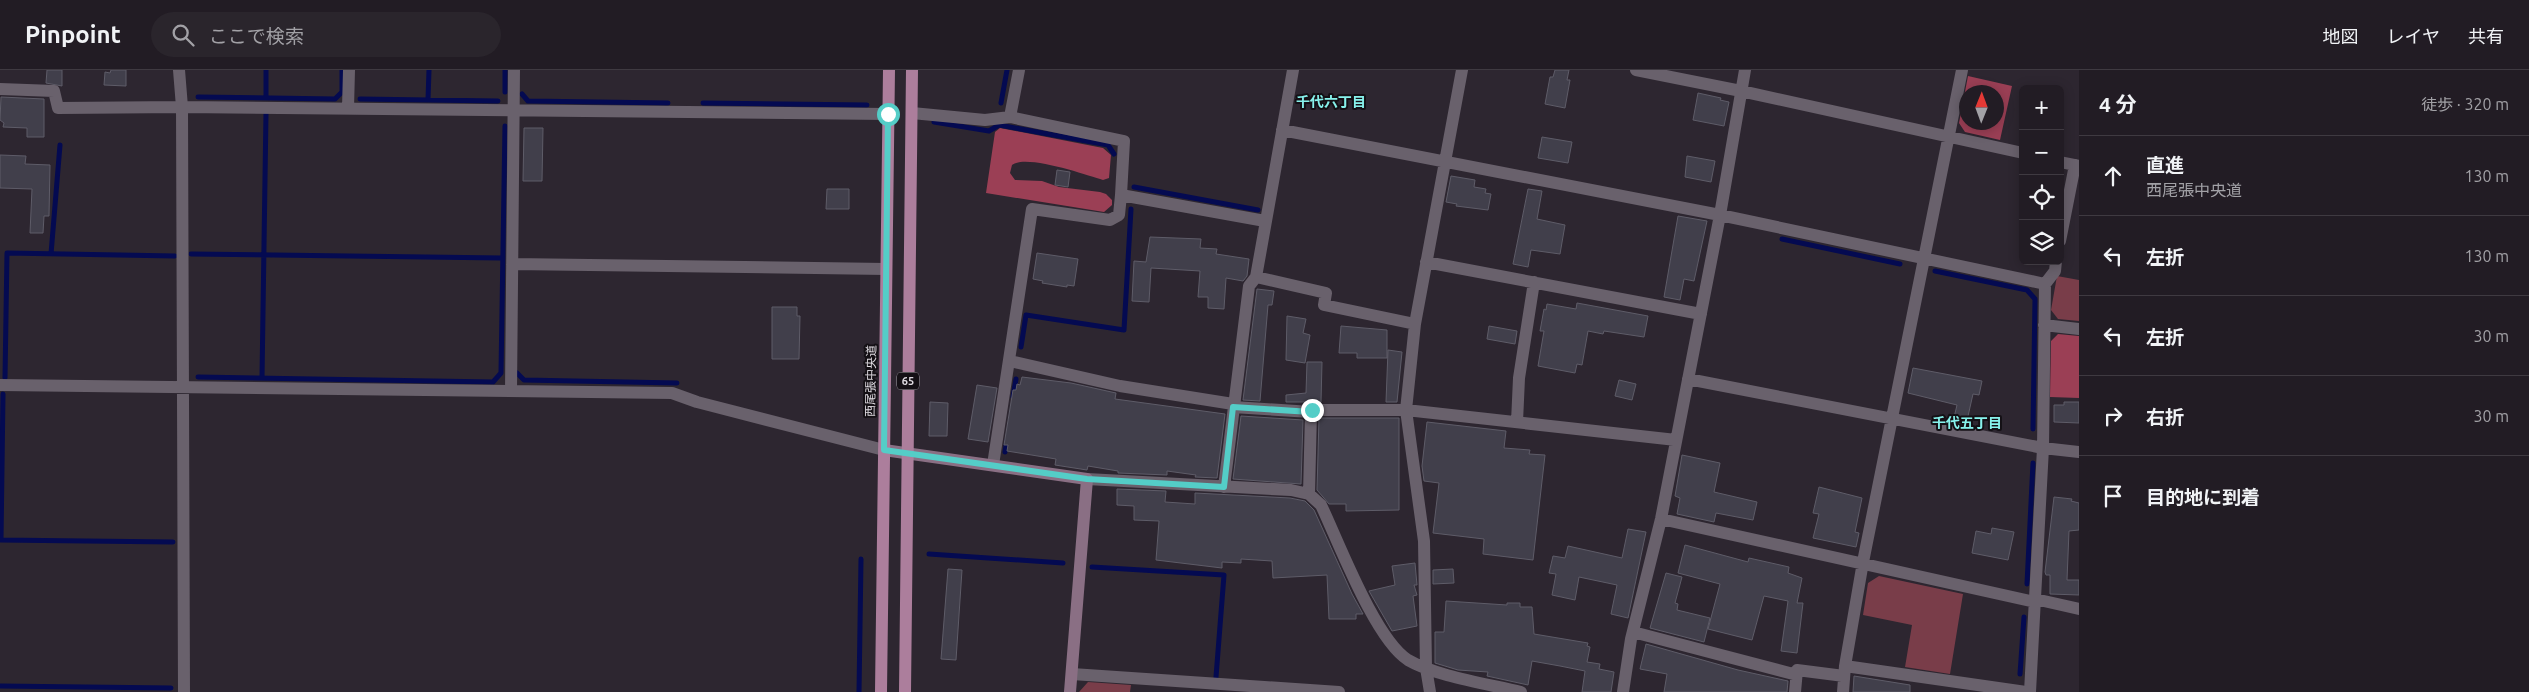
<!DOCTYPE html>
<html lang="ja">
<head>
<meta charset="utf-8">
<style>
	body { margin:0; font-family:Ubuntu,"Noto Sans JP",sans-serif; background:#2a252c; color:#f1f3f6 }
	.controls { position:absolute; right:15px; top:15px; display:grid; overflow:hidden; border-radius:8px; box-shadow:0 2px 12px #0003 }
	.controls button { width:45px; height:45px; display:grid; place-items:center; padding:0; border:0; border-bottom:1px solid #3f3a41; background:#221c24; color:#f1f3f6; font:25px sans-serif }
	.compass { position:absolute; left:1959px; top:15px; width:45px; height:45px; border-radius:50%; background:#221c24; box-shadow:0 2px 12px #0003; rotate:1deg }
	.stop { position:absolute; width:15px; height:15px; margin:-11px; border:4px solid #54cdc7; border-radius:50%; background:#fff }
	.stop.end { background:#54cdc7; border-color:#fff; box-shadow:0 1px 5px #0008 }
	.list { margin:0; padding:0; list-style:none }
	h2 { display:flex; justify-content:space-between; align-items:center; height:65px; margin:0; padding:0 20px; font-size:21px }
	h2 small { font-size:16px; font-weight:400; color:#a2a1a6 }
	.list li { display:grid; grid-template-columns:32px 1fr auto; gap:15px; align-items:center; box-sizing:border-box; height:80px; padding:0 20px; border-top:1px solid #3f3a41 }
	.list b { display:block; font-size:19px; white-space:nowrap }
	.list p { margin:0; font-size:16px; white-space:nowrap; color:#a2a1a6 }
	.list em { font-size:16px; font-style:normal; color:#a2a1a6 }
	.icon { flex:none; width:28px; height:28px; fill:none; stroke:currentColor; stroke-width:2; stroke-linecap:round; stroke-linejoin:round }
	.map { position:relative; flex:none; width:2079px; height:622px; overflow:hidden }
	header { display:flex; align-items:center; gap:30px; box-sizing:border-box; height:70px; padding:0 25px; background:#221c24; border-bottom:1px solid #3f3a41 }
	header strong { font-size:24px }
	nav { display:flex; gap:28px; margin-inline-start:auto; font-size:18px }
	.search { width:350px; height:45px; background:#2a252c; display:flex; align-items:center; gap:12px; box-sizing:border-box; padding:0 18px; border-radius:28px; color:#a2a1a6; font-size:19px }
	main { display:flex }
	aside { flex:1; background:#221c24 }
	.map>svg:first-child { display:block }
	.green { fill:#793d49 }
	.forest { fill:#9b3f55; fill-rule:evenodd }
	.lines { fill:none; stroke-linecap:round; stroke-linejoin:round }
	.stream { stroke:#040a51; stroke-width:5 }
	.building { fill:#413f4b; stroke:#5e5c68 }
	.street { stroke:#69616c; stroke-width:12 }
	.secondary { stroke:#8a6f84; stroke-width:12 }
	.primary { stroke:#ac7e9c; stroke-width:12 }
	.route { stroke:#54cdc7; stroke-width:6 }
	.labels { text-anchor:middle; stroke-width:4; stroke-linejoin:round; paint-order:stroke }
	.shield { fill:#141015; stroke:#a29ea4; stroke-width:1 }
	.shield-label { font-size:11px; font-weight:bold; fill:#dfdbe1 }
	.street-label { font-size:12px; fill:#dfdbe1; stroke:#141015 }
	.neighbourhood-label { font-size:14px; font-weight:bold; fill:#87f2ec; stroke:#141015 }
</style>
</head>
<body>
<header>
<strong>Pinpoint</strong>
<div class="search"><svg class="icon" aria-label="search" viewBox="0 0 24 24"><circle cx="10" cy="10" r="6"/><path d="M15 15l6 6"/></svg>ここで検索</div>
<nav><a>地図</a><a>レイヤ</a><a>共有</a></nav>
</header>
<main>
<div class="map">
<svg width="2079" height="622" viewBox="0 0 2079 622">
	<rect width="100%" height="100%" fill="#2d2630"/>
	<path class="green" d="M2057,206L2079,210V251L2058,249L2051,240Z
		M1879,506L1963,524L1950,604L1905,597L1912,555L1863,545L1868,513Z
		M1088,612L1131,615L1130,622H1079Z"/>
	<path class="forest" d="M1968,6L2012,16L2000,70L1965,62L1959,53ZM1966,22H1996V52H1966Z
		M1000,58L1103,78L1111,85L1109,108L1103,110C1086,105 1026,84 1012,95L1010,103L1015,110L1042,111L1059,117L1100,122L1106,124L1112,130V135L1104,142L986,123L995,62Z
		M2058,264L2079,266V328L2050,327L2051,271Z"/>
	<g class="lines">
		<path class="stream" d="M505,22V0
			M522,24L528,31L668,33
			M198,27L335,29L342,22V0
			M266,28V0
			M360,29L498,31
			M428,30L429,0
			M703,33L867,35
			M1001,33L1007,0
			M934,52L989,61L999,55L1108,75L1114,84
			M1134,117L1258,140
			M1782,169L1900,194
			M51,184L60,75
			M191,184L502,188
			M1935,201L2027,220L2035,229L2033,359
			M1021,277L1026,245L1124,260L1131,139
			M517,303L524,310L677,313
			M198,307L493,312L501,303L505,56
			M5,308L7,183L175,186
			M262,308L266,43
			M1013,327L1016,309
			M1005,382L1007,370
			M0,470L173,472
			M1,470L3,324
			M929,484L1063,493
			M1092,497L1224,505L1216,607
			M2027,514L2033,393
			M2020,604L2024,547
			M0,616L171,618
			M859,622L861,489"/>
	</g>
	<path class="building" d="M47,0H62V16L46,13Z
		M111,0H126V16L104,15L105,2L110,3Z
		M1555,0H1569L1567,10H1570L1565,38L1545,34L1550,7H1553Z
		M1698,23L1721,28L1720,30L1729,32L1724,56L1693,50Z
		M1,27L44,29V67H27V58L3,57L4,53L0,50Z
		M524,58H543L542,111H523Z
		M1542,67L1572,72L1568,93L1538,88Z
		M0,85L26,86L25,94L50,95L49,146H44L43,163H30L32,119L0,118Z
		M1687,86L1715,91L1711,112L1685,107Z
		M1057,100L1070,102L1068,117L1055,115Z
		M1451,106L1475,110L1474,117L1486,119L1485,123L1491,124L1488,140L1456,136L1457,134L1446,132Z
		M827,119H849V139H826Z
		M1528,119L1542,121L1537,149L1565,155L1560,184L1531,180L1528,197L1513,194Z
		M1678,146L1707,151L1694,211L1684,209L1680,230L1664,227Z
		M1150,167L1201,169L1200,178L1217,179L1216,184L1249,189L1247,206L1243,211L1226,208L1224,239L1208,238V227H1198L1200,201L1151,198L1149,232L1132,231L1134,191L1146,192Z
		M1037,183L1078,189L1074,216L1067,215V217L1042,213L1043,211L1033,209Z
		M1257,219L1274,221L1272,235H1268L1260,331L1243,330Z
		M1577,233L1648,246L1644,267L1604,261L1603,264L1588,261L1582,295L1577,294L1575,303L1538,296L1544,261H1540L1544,239L1546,240L1547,234L1576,239Z
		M772,237H797V246H800L799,289H772Z
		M1287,246L1306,249L1303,263L1310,265L1305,293L1286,290Z
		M1341,256L1387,260V288H1357V283H1339Z
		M1489,256L1517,261L1515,274L1487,269Z
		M1388,280L1402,282L1397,332H1386Z
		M1307,292H1322L1321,332H1286V325L1306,323Z
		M1913,298L1982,311L1979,325L1973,324L1966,355L1953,352L1957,335L1908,323Z
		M1022,307L1071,313L1116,323L1115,329L1225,344L1217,408L1195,407L1196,405L1167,401V405L1118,403V401L1088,396L1087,400L1055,395L1056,389L1007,381L1008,375H1004L1013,320H1016L1017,314L1020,315Z
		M1619,310L1636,314L1632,330L1615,326Z
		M977,315L997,318L988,372L968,369Z
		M930,332L948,333L947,366H929Z
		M2064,332H2079V353L2054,352V335H2064Z
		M1241,346L1303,350L1301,414L1233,409Z
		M1319,348H1399V440L1346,441V434H1329L1317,420Z
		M1427,352L1506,361L1504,378L1530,380L1529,384L1545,385L1533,490L1483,484L1484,469L1433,463L1439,413L1424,411L1422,396Z
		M1682,385L1720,393L1714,422L1757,432L1753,450L1716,443L1714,452L1677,444L1680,428L1675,426Z
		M1819,417L1862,428L1855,462L1859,463L1856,477L1813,468L1819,444L1813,443Z
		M1117,419L1166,421L1165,432L1195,434V423L1290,428L1305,431L1314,440L1352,524L1363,544H1356V549H1329L1327,505L1273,508L1272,491L1241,489V493L1222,492V498L1156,490L1159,451L1134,450V436L1117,435Z
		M2054,427L2072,429L2071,431L2079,433V460L2069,461L2067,510H2079V525L2050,524V505H2046L2045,502Z
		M1992,458L2014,462L2008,490L1972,483L1976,461L1991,464Z
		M1628,459L1646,462L1628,548L1611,544L1617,515L1579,507L1575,530L1552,525L1556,504L1549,503L1553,486L1565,488L1568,476L1622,488Z
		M1685,475L1748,492L1749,488L1789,497L1788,503L1802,508L1797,533H1803L1797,583L1781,581L1788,531L1764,526L1752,570L1708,559L1720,514L1678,503Z
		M1415,493L1417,515H1414L1417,525L1413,526L1417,556L1392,561L1369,521L1395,515L1392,496Z
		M948,499L962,500L956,590L941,589Z
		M1453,499L1454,513L1433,514V500Z
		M1666,503L1682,507L1675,533L1678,534L1677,540L1710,548L1704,572L1650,558Z
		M1446,531L1507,535V533H1520V537H1532L1534,564L1588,573L1587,576L1590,577L1587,592L1600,594L1599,599L1614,602L1611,622H1582L1585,601L1560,596L1532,591L1528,615L1487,606L1488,602L1458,600L1435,593V562H1444Z
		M1646,574L1738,600L1788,611L1787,622H1664L1667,604L1640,599Z
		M1854,606L1910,615V622H1853Z"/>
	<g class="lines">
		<path class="street" d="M179,0L182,37L184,622
			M1636,0L1741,21L2023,83
			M0,19L54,21L58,38L182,37L888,44
			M348,38L349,0
			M912,43L985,50L1010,47L1124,71L1121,125L1265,151
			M1010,47L1019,0
			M1282,60L1720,145L2045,214L2043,378L2030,622
			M2060,92L2079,96
			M2060,171L2075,95
			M1426,192L1701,244
			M512,194L886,199
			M1256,207L1326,223L1324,235L1415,254
			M2045,214L2055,201L2056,191
			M2044,255L2079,259
			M1010,291L1120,316L1233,334
			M1688,309L2043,378L2079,382
			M0,315L672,323L697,332L884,380
			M511,321L514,0
			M1233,337L1311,342V340H1406L1676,370
			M1517,352L1519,308L1534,212
			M993,395L1032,139L1110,150L1119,145L1121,125
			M1087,409L1291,420L1309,424L1321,435C1339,473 1375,569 1408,590C1435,606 1488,614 1521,622
			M1224,417L1249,216L1256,207L1293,0
			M1309,424L1311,342
			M1661,449L2035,532
			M2035,529L2079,539
			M1633,562L1797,605
			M1845,596L2026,622
			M1072,604L1339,622
			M1430,622L1426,598L1424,471L1406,340L1415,254L1462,0
			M1623,622L1631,569L1661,449L1720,145L1745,0
			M1795,622L1797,600L1844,606
			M1843,622L1845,596L1863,492L1962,0"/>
		<path class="secondary" d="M884,380L1087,409L1070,622"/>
		<path class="primary" d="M881,622L889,0
			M905,622L912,0"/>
	</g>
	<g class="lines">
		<path class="route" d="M888,44L884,380L1087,409L1224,417L1233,337L1311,342L1312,340"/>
	</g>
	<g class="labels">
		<rect class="shield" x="897" y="302.5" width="22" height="17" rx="4"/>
		<g class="shield-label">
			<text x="908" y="315">65</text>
		</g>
		<g class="street-label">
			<text transform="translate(871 311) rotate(-89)" y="4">西尾張中央道</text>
		</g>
		<g class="neighbourhood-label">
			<text x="1331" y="37">千代六丁目</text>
			<text x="1967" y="358">千代五丁目</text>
		</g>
	</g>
</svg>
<div class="controls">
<button>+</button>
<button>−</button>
<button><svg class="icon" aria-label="locate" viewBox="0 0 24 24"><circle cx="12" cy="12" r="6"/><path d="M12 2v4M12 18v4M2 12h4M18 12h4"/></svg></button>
<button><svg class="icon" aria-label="layers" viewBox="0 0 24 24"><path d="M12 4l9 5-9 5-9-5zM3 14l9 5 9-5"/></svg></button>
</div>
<svg class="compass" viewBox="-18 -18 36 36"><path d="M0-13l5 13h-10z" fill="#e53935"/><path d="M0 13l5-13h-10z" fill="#a2a1a6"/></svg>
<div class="stop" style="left:888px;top:44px"></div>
<div class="stop end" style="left:1312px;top:340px"></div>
</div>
<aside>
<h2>4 分<small>徒歩 · 320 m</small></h2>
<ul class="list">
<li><svg class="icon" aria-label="ahead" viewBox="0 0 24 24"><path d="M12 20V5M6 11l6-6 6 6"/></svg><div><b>直進</b><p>西尾張中央道</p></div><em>130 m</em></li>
<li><svg class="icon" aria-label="left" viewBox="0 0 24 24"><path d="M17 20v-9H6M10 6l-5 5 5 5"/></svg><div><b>左折</b></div><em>130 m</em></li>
<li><svg class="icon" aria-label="left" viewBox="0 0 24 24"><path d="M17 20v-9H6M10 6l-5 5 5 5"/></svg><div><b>左折</b></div><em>30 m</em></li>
<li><svg class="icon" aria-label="right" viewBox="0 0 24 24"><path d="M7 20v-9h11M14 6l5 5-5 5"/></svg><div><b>右折</b></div><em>30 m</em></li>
<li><svg class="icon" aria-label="arrive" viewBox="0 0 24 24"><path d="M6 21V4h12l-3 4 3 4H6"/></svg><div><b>目的地に到着</b></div></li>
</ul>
</aside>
</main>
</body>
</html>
